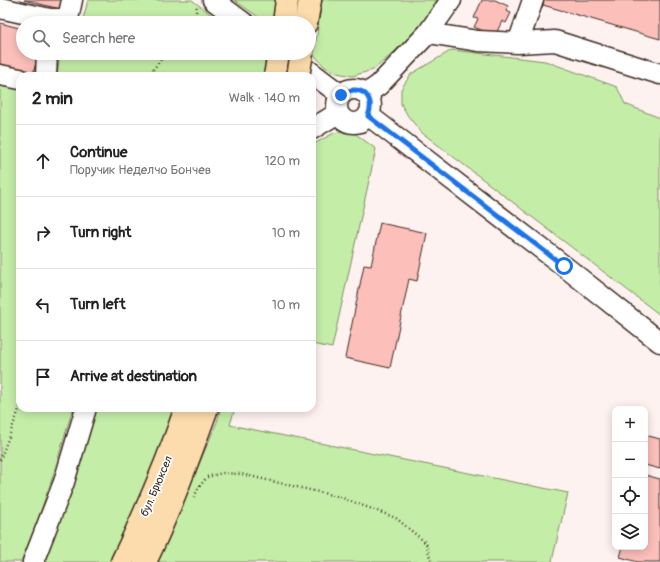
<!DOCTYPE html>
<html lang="en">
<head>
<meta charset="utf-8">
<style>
	body { margin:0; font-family:Pangolin,sans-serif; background:#f2f2f2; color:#222 }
	.controls { position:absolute; right:12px; bottom:12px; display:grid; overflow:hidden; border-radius:8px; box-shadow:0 2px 10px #0003 }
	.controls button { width:36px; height:36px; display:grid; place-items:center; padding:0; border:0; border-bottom:1px solid #e0e0e0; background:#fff; color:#222; font:20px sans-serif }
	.stop { position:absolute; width:12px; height:12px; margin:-9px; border:3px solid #1a73e8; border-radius:50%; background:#fff }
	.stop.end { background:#1a73e8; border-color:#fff; box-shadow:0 1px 4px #0008 }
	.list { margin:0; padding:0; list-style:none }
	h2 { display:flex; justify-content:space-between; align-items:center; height:52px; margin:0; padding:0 16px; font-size:17px }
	h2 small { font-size:13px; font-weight:400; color:#767676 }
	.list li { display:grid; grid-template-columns:26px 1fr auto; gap:12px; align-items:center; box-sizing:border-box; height:72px; padding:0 16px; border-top:1px solid #e0e0e0 }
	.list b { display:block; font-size:15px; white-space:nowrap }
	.list p { margin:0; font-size:13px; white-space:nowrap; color:#767676 }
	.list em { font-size:13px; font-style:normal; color:#767676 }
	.icon { flex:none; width:22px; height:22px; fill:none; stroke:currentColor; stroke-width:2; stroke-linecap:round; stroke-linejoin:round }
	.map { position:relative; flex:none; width:660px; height:562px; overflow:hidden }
	.search { position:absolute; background:#fff; box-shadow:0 2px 10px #0003; left:16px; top:16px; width:300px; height:44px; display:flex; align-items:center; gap:10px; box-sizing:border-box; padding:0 14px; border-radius:22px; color:#767676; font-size:15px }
	.panel { position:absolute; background:#fff; box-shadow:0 2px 10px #0003; left:16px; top:72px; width:300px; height:340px; border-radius:12px }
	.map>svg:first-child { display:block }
	.green { fill:#c4eda8; stroke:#808c63 }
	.building { fill:#fcbfba; stroke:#3b2a1e }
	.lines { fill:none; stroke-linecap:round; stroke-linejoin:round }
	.minor-casing { stroke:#3b2a1e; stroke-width:23 }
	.major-casing { stroke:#3b2a1e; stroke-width:25 }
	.path { stroke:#3b2a1e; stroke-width:2.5; stroke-dasharray:1 3; stroke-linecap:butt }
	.minor { stroke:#fff; stroke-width:20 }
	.major { stroke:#fcdcac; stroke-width:22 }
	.major-bridge-casing { stroke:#3b2a1e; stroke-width:25; stroke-linecap:butt }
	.major-bridge { stroke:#fcdcac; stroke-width:22 }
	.route { stroke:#1a73e8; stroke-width:5 }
	.labels { text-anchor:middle; stroke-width:3.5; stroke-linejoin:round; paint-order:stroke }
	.street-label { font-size:11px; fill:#3b2a1e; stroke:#fff }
</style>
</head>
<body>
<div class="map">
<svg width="660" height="562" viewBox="0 0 660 562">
	<rect width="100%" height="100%" fill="#fef2f1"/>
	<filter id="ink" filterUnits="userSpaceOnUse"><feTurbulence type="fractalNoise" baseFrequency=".025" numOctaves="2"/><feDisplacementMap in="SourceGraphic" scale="8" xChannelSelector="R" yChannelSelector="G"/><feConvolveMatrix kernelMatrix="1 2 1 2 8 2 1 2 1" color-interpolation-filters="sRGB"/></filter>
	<g filter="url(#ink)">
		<path class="green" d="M88,0H192L222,23H82Z
			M234,0H279L276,23H267Z
			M322,0H437L417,30L392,54L373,70L352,76L337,73L325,67L314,55Z
			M452,50L545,61L617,87L625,104L660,118V315L421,132L408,116L401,104V89L411,74Z
			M60,53H260L269,60L266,76H57Z
			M0,80L20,85V408H73L52,479L23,562H0Z
			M346,130L353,132L376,149L332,348L312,344V145L334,133Z
			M96,408H177L135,513L111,562H43Z
			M221,408H235L230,425L568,493L552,561L553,562H157L217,422Z"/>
		<path class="building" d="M24,0H67L64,10Z
			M482,0H495L508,6L506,11L511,13L506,23L502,21L495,36L474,27L478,19L474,18Z
			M544,0H660V39L543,5Z
			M0,23L23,29V53H38L33,75L0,67Z
			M380,223L427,233L417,281L409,279L390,368L345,358L364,265L371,266Z
			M645,435L660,439V469L645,465Z
			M645,475L660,479V562H638L620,557L623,547H645Z"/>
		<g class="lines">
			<g class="minor-casing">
				<path id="minor" d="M213,0L244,23
					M0,8L50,19H68L72,0
					M428,33L478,41L518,43L555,41L660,74
					M518,43L533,0
					M288,55L341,95
					M0,75L20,79
					M46,76L47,53
					M337 106a17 17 0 1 1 34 0a17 17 0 1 1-34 0Z
					M366,94L379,85L428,33L451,0
					M368,115L564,266L660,342
					M312,129L338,113
					M33,562L64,482L86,408"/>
			</g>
			<g class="major-casing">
				<path id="major" d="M284,23L287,0
					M306,23L310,0
					M275,76L279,53
					M122,562C146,512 168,461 186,408
					M145,562C169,512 188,460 207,408"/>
			</g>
			<path class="path" d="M193,23L195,21L197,4
				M148,76L166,53
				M0,460L20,407
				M194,497L199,487L207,477L222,473L241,474L340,497L396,518L426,543L431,562"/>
			<use href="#minor" class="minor"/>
			<use href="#major" class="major"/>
			<g class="major-bridge-casing">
				<path id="major-bridge" d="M298,76L302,53"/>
			</g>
			<use href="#major-bridge" class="major-bridge"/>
		</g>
	</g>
	<g class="lines" filter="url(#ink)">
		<path class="route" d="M341,95C358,82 377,96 368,116L564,266"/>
	</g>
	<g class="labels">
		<g class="street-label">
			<text transform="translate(156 486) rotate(-67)" y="4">бул. Брюксел</text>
		</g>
	</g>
</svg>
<div class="controls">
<button>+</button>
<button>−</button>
<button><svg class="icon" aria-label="locate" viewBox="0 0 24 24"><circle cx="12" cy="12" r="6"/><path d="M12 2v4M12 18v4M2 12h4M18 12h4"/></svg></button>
<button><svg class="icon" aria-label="layers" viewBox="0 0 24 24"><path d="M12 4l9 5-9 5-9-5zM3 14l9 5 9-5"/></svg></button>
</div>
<div class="stop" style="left:564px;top:266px"></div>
<div class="stop end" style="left:341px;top:95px"></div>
<div class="search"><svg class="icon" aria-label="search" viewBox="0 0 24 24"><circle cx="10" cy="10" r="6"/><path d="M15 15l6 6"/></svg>Search here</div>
<section class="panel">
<h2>2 min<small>Walk · 140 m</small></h2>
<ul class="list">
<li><svg class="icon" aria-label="ahead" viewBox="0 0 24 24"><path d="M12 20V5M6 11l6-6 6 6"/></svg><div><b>Continue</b><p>Поручик Неделчо Бончев</p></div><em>120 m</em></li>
<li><svg class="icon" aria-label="right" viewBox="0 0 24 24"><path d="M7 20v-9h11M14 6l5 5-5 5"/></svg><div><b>Turn right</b></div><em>10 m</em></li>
<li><svg class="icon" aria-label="left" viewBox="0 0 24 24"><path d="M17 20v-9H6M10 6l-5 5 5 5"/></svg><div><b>Turn left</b></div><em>10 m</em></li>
<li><svg class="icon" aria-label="arrive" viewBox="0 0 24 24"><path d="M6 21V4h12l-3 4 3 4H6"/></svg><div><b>Arrive at destination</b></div></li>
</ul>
</section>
</div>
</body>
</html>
